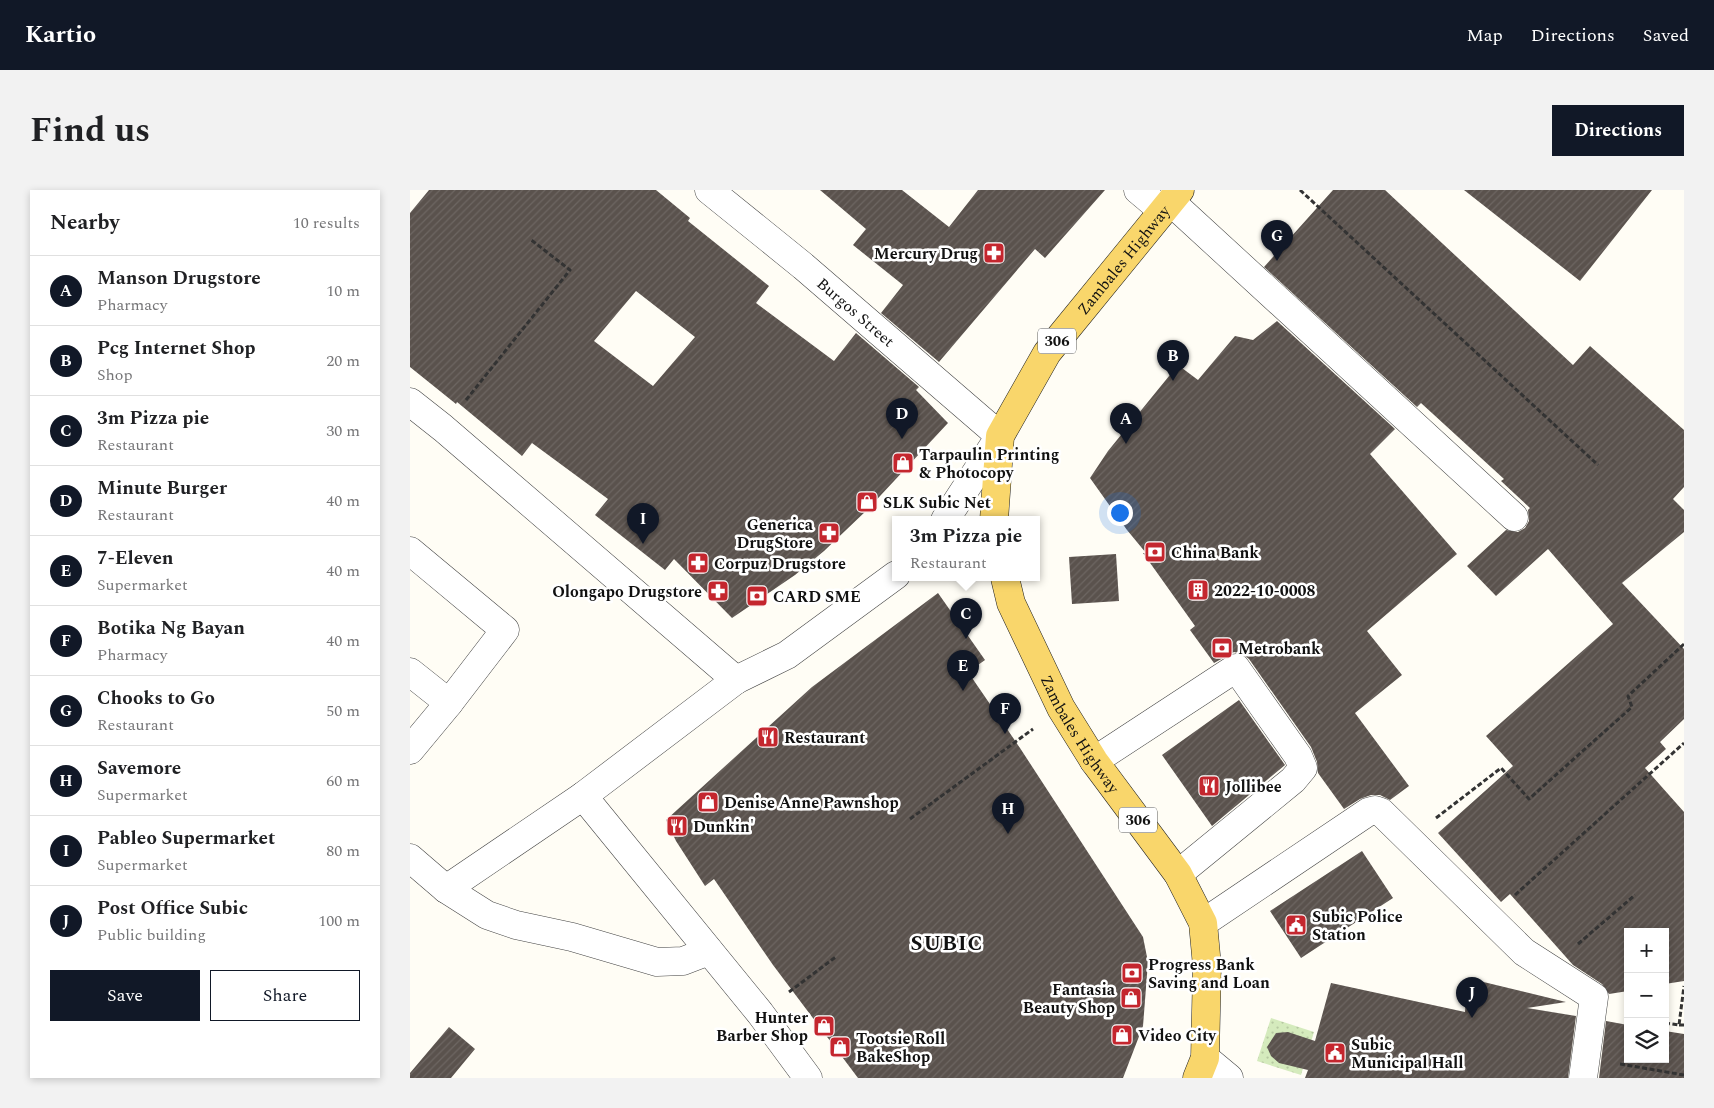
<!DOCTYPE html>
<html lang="en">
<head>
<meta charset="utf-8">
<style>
	body { margin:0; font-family:Spectral,serif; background:#f2f2f2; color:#202124 }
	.controls { position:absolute; right:15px; bottom:15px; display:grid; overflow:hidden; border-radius:0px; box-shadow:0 2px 8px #0003 }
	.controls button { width:45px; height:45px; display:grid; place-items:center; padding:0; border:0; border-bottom:1px solid #e0e0e0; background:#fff; color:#202124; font:25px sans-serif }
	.you { position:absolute; left:709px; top:322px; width:18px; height:18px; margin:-12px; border:4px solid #fff; border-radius:50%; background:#1a73e8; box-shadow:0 0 0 8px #1a73e833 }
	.badge { display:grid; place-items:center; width:32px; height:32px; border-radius:50%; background:#111827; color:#fff; font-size:16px; font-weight:700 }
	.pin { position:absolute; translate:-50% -41px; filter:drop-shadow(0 1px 2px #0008) }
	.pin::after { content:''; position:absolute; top:26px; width:18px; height:15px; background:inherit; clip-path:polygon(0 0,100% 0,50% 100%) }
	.popup { position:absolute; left:482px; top:326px; width:148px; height:65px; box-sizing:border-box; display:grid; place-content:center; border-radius:0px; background:#fff; filter:drop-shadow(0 1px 4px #0005); font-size:16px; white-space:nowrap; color:#757577 }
	.popup b { font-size:19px; color:#202124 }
	.popup::after { content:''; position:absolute; left:50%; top:100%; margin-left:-10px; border:10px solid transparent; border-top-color:#fff }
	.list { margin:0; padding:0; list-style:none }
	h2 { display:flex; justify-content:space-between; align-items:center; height:65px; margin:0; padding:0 20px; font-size:21px }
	h2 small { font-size:16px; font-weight:400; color:#757577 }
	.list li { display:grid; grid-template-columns:32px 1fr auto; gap:15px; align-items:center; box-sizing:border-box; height:70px; padding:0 20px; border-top:1px solid #e0e0e0 }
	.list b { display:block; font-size:19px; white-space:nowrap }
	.list p { margin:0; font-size:16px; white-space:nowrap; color:#757577 }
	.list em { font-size:16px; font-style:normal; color:#757577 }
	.actions { display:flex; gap:10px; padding:15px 20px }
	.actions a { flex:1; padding:11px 0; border:1px solid #111827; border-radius:0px; text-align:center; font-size:18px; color:#111827 }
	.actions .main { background:#111827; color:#fff }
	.icon { flex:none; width:28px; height:28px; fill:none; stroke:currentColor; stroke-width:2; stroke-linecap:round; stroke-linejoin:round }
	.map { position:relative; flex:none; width:1274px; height:888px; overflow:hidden; border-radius:0px }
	header { display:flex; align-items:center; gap:30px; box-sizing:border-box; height:70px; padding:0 25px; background:#111827; color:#fff }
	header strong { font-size:24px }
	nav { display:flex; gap:28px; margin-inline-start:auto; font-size:18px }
	.intro { display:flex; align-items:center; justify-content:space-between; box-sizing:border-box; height:120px; padding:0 30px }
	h1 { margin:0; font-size:35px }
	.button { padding:12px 22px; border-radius:0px; background:#111827; color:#fff; font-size:18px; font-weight:700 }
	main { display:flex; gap:30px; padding:0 30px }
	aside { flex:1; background:#fff; border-radius:0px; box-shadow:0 2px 8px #0003 }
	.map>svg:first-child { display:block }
	.garden { fill:url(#garden-dots) }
	.building { fill:url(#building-hatch); fill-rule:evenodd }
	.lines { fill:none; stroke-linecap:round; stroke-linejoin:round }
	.minor-casing { stroke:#444; stroke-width:29 }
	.major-casing { stroke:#222; stroke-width:29 }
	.path { stroke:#333; stroke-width:3; stroke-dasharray:5 2.5; stroke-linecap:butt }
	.minor { stroke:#fff; stroke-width:28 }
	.major { stroke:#f9d66b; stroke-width:28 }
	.labels { text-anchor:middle; stroke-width:5; stroke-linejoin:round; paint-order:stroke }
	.shield { fill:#fff; stroke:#585858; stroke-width:1 }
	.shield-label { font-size:15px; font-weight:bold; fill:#111 }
	.poi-label { font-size:16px; font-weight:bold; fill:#111; stroke:#fff; text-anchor:start }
	.street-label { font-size:16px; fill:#111; stroke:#fff }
	.district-label { font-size:21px; font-weight:bold; letter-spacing:1px; fill:#111; stroke:#fff }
</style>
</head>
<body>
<header>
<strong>Kartio</strong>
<nav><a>Map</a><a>Directions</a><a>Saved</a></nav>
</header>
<div class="intro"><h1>Find us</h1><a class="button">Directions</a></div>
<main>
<aside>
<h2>Nearby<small>10 results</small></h2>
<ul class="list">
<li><span class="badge">A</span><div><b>Manson Drugstore</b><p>Pharmacy</p></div><em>10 m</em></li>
<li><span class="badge">B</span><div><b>Pcg Internet Shop</b><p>Shop</p></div><em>20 m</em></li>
<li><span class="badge">C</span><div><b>3m Pizza pie</b><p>Restaurant</p></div><em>30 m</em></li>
<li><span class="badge">D</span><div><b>Minute Burger</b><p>Restaurant</p></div><em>40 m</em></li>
<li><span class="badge">E</span><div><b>7-Eleven</b><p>Supermarket</p></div><em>40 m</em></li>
<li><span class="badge">F</span><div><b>Botika Ng Bayan</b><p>Pharmacy</p></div><em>40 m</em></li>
<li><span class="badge">G</span><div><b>Chooks to Go</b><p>Restaurant</p></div><em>50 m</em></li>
<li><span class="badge">H</span><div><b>Savemore</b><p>Supermarket</p></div><em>60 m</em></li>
<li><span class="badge">I</span><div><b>Pableo Supermarket</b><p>Supermarket</p></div><em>80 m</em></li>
<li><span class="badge">J</span><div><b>Post Office Subic</b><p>Public building</p></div><em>100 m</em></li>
</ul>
<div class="actions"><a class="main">Save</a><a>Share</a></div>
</aside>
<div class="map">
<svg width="1274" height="888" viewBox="0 0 1274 888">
	<defs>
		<pattern id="garden-dots" width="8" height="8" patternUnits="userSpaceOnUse" patternTransform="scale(1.25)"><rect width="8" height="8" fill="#d5ebbd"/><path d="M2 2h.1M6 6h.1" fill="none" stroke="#b6c8a1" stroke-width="1.8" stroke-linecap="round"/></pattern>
		<pattern id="building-hatch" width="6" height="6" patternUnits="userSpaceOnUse" patternTransform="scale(1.25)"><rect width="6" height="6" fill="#5a524d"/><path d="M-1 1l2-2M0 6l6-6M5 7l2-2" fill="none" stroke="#6d6662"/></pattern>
	</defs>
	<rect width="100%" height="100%" fill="#fffdf5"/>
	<path class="garden" d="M861,828L904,842L891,885L847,871Z"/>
	<path class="building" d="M19,0H246L280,28L278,31L359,96L346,113L424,171L446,143L509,197L506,200L538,233L457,320L414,361L385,385L322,428L264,369L255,380L185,325L198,309L122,253L112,266L47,212L46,214L0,177V23ZM226,101L285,147L243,196L184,151Z
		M410,0H492L539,37L568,0H695L635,68L625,59L529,172L471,123L493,95L443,55L456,39Z
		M923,0H975L1163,175L1180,156L1274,240V297L1263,309L1274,320V342L1212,393L1274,459V529L1250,552L1256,559L1235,578L1274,622V791L1255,794V742H1218V801L1199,804L1192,794L1163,775L1100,704L1091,712L1028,643L1103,576L1076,546L1203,434L1138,359L1086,406L1057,376L1096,340L1108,342L1115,338L1119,331L1118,320L1120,318L1091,291L1094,289L1011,213L1007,217L854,77Z
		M1054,0H1242L1170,91Z
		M867,131L985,239L960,264L1047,364L957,441L992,485L945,523L999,596L980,610L970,605H961L950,609L934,619L908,583L907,572L901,557L839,469L832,464L824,462L804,473L780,440L785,436L733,363H736L717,340L680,288L698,261L768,175L788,190L825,146L843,150Z
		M706,364L709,411L662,414L659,367Z
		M528,403L575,470L558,482L610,558L733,747L738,772L733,836L713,888H448L363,775L304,689L295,696L266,651L256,630L402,497Z
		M829,510L875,575L802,636L752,565Z
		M952,661L983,708L891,768L860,721Z
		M1057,788L1156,812L1117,818L1166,826L1158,888H895L898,880L869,873L861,866L857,857L866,843L878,842L905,851L921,793L1055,822Z
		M1196,831L1218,835V869H1255V841L1274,844V888H1189Z
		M39,837L65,859L41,888H0V883Z"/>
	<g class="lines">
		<g class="minor-casing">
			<g id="minor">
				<path id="s1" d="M299,0L393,76L590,246L535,330"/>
				<path d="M728,0L753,21"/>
				<path d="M760,11L1104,327"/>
				<path d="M0,212L33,238L326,490"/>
				<path d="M0,361L95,440L39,513"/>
				<path d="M0,482L39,513L0,560"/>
				<path d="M684,571L826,478L888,566L893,578L883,590L768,684"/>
				<path d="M173,606L350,823L398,888"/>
				<path d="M0,668L36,699L77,725L106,735L162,747L247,772L273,771L299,761"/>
				<path d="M36,699L173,606L326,490L377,465L486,385"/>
				<path d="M793,733L958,622L965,620L971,622L1114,762L1184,807L1173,888"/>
				<path d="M795,868L819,888"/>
			</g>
		</g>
		<g class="major-casing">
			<g id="major">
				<path id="s2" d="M584,330L590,246L637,163L770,0"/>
				<path id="s3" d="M595,388L601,413L651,518L684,571L768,684L793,733L797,776L795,868L787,888"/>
			</g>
		</g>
		<path class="path" d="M890,0L1188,275
			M56,210L160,80L120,49
			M1026,628L1091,578L1119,609L1222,517L1218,506L1274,454
			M500,629L623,539
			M1105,705L1274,553
			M1168,754L1225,705
			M379,802L427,766
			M1255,833L1269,835L1274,796
			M1269,835H1274
			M1210,874L1274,885"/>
		<use href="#minor" class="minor"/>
		<use href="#major" class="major"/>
	</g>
	<defs>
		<g id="pharmacy-square" transform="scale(1.125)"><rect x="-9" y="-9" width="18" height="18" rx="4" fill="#c4262e" stroke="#fff"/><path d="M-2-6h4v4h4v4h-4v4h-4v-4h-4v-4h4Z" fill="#fff"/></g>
		<g id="shop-square" transform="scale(1.125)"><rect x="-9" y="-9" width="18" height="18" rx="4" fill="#c4262e" stroke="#fff"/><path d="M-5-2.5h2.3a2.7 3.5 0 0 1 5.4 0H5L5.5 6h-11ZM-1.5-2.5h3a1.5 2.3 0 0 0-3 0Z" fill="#fff"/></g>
		<g id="bank-square" transform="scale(1.125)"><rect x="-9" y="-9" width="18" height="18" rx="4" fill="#c4262e" stroke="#fff"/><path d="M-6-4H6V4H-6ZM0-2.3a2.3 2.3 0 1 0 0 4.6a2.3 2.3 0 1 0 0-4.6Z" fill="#fff"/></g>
		<g id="building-square" transform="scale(1.125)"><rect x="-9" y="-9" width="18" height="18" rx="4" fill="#c4262e" stroke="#fff"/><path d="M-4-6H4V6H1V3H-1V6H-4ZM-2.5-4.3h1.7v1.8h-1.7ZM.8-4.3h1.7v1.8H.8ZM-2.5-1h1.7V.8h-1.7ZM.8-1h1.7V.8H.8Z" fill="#fff"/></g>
		<g id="restaurant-square" transform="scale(1.125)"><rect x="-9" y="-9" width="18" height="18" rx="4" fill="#c4262e" stroke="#fff"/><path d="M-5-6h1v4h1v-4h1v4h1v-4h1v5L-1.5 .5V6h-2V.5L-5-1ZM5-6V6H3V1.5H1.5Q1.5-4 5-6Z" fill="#fff"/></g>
		<g id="civic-square" transform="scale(1.125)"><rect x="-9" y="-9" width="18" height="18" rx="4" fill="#c4262e" stroke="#fff"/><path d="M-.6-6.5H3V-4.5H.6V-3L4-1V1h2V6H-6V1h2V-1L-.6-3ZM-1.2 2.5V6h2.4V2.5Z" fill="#fff"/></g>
	</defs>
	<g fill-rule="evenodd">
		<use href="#pharmacy-square" x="584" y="63"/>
		<use href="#shop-square" x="493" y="273"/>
		<use href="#shop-square" x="457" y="312"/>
		<use href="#pharmacy-square" x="419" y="343"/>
		<use href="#bank-square" x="745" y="362"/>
		<use href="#pharmacy-square" x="288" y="373"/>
		<use href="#building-square" x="788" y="400"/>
		<use href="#pharmacy-square" x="308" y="401"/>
		<use href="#bank-square" x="347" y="406"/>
		<use href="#bank-square" x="812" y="458"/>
		<use href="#restaurant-square" x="358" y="547"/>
		<use href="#restaurant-square" x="799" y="596"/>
		<use href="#shop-square" x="298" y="612"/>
		<use href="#restaurant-square" x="267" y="636"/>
		<use href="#civic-square" x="886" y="735"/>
		<use href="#bank-square" x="722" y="783"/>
		<use href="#shop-square" x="721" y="808"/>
		<use href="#shop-square" x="414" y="836"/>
		<use href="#shop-square" x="712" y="845"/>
		<use href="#shop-square" x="430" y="857"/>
		<use href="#civic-square" x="925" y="863"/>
	</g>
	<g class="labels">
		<g class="shield">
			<rect x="628" y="138.5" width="38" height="25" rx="4"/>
			<rect x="709" y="617.5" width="38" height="25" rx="4"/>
		</g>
		<g class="shield-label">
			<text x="647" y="156">306</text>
			<text x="728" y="635">306</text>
		</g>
		<g class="poi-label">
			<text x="568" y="69" text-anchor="end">Mercury Drug</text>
			<text x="509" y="270">Tarpaulin Printing<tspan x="509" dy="18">&amp; Photocopy</tspan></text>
			<text x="473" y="318">SLK Subic Net</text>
			<text x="403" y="340" text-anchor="end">Generica<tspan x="403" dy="18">DrugStore</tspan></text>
			<text x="761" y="368">China Bank</text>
			<text x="304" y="379">Corpuz Drugstore</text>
			<text x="804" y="406">2022-10-0008</text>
			<text x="292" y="407" text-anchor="end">Olongapo Drugstore</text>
			<text x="363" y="412">CARD SME</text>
			<text x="828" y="464">Metrobank</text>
			<text x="374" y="553">Restaurant</text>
			<text x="815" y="602">Jollibee</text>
			<text x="314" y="618">Denise Anne Pawnshop</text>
			<text x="283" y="642">Dunkin'</text>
			<text x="902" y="732">Subic Police<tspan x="902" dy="18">Station</tspan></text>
			<text x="738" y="780">Progress Bank<tspan x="738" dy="18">Saving and Loan</tspan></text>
			<text x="705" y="805" text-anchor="end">Fantasia<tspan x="705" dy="18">Beauty Shop</tspan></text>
			<text x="398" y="833" text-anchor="end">Hunter<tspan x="398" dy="18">Barber Shop</tspan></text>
			<text x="728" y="851">Video City</text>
			<text x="446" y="854">Tootsie Roll<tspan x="446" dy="18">BakeShop</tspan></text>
			<text x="941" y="860">Subic<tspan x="941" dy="18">Municipal Hall</tspan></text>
		</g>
		<g class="street-label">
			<text dy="6" stroke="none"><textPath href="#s2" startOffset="300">Zambales Highway</textPath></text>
			<text dy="6" stroke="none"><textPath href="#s1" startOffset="191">Burgos Street</textPath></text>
			<text dy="6" stroke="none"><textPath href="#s3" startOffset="174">Zambales Highway</textPath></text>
		</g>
		<g class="district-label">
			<text x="537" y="760">SUBIC</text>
		</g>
	</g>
</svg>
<div class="controls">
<button>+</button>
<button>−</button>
<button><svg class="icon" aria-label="layers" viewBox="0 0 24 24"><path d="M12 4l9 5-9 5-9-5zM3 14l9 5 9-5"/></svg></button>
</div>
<div class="you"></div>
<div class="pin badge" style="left:716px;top:254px">A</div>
<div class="pin badge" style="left:763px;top:191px">B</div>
<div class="pin badge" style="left:556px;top:449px">C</div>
<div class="popup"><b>3m Pizza pie</b>Restaurant</div>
<div class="pin badge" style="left:492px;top:249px">D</div>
<div class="pin badge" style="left:553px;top:501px">E</div>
<div class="pin badge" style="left:595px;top:544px">F</div>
<div class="pin badge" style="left:867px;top:71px">G</div>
<div class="pin badge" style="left:598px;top:644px">H</div>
<div class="pin badge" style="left:233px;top:354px">I</div>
<div class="pin badge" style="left:1062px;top:828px">J</div>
</div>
</main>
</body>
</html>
